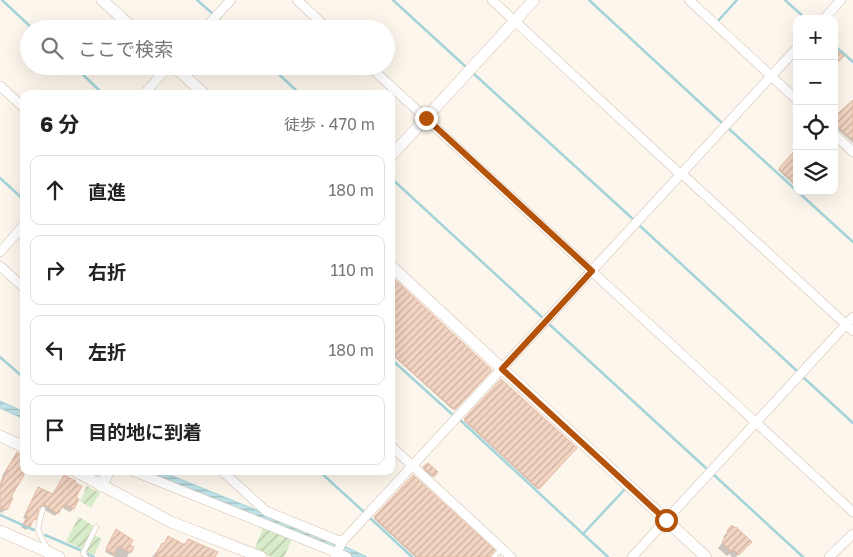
<!DOCTYPE html>
<html lang="ja">
<head>
<meta charset="utf-8">
<style>
	body { margin:0; font-family:"Golos Text","Noto Sans JP",sans-serif; background:#f6f6f6; color:#222 }
	.controls { position:absolute; right:15px; top:15px; display:grid; overflow:hidden; border-radius:10px; box-shadow:0 5px 20px #0002 }
	.controls button { width:45px; height:45px; display:grid; place-items:center; padding:0; border:0; border-bottom:1px solid #e0e0e0; background:#fff; color:#222; font:25px sans-serif }
	.stop { position:absolute; width:15px; height:15px; margin:-11px; border:4px solid #b45309; border-radius:50%; background:#fff }
	.stop.end { background:#b45309; border-color:#fff; box-shadow:0 1px 5px #0008 }
	.list { margin:0; padding:0; list-style:none }
	h2 { display:flex; justify-content:space-between; align-items:center; height:65px; margin:0; padding:0 20px; font-size:21px }
	h2 small { font-size:16px; font-weight:400; color:#767676 }
	.list li { display:grid; grid-template-columns:32px 1fr auto; gap:15px; align-items:center; box-sizing:border-box; height:70px; margin:0 10px 10px; padding:0 10px; border:1px solid #e0e0e0; border-radius:10px }
	.list b { display:block; font-size:19px; white-space:nowrap }
	.list em { font-size:16px; font-style:normal; color:#767676 }
	.icon { flex:none; width:28px; height:28px; fill:none; stroke:currentColor; stroke-width:2; stroke-linecap:round; stroke-linejoin:round }
	.map { position:relative; flex:none; width:853px; height:557px; overflow:hidden }
	.search { position:absolute; background:#fff; box-shadow:0 5px 20px #0002; left:20px; top:20px; width:375px; height:55px; display:flex; align-items:center; gap:12px; box-sizing:border-box; padding:0 18px; border-radius:28px; color:#767676; font-size:19px }
	.panel { position:absolute; background:#fff; box-shadow:0 5px 20px #0002; left:20px; top:90px; width:375px; height:385px; border-radius:10px }
	.map>svg:first-child { display:block }
	.garden { fill:url(#garden-furrows) }
	.water { fill:url(#water-rules); stroke:#a5d3da }
	.shadow { fill:#0003 }
	.lines { fill:none; stroke-linecap:round; stroke-linejoin:round }
	.stream { stroke:#a5d3da; stroke-width:2.5 }
	.building { fill:url(#building-hatch); stroke:#e6bba3 }
	.lane-casing { stroke:#d1beb0; stroke-width:5.5 }
	.street-casing { stroke:#d1beb0; stroke-width:10 }
	.secondary-casing { stroke:#d6c0b0; stroke-width:12 }
	.lane { stroke:#fff; stroke-width:4.5 }
	.street { stroke:#fff; stroke-width:9 }
	.secondary { stroke:#fff; stroke-width:11 }
	.route { stroke:#b45309; stroke-width:6 }
</style>
</head>
<body>
<div class="map">
<svg width="853" height="557" viewBox="0 0 853 557">
	<defs>
		<pattern id="garden-furrows" width="10" height="10" patternUnits="userSpaceOnUse" patternTransform="scale(1.25)"><rect width="10" height="10" fill="#d8ecc9"/><path d="M-1 1l2-2M0 10L10 0M9 11l2-2" fill="none" stroke="#b4c2a5"/></pattern>
		<pattern id="water-rules" width="6" height="5" patternUnits="userSpaceOnUse" patternTransform="scale(1.25)"><rect width="6" height="5" fill="#bfe3e8"/><path d="M0 2.5h6" fill="none" stroke="#a0bbbe"/></pattern>
		<pattern id="building-hatch" width="6" height="6" patternUnits="userSpaceOnUse" patternTransform="scale(1.25)"><rect width="6" height="6" fill="#f3d5c3"/><path d="M-1 1l2-2M0 6l6-6M5 7l2-2" fill="none" stroke="#cab0a1"/></pattern>
	</defs>
	<rect width="100%" height="100%" fill="#fdf6ec"/>
	<path class="garden" d="M87,486L100,493L91,508L80,501Z
		M79,517L94,526L82,549L66,541Z
		M264,526L293,537L284,557H272L254,550Z
		M94,535L102,539L94,555L86,552Z"/>
	<path class="water" d="M0,401L24,412V419L0,408Z
		M140,471H160L338,543L367,557H354L336,549Z"/>
	<path class="shadow" d="M853,102V143L834,126V119Z
		M797,150V182L794,185L778,170Z
		M391,277L490,370L453,410L391,354Z
		M501,381L575,448L537,489L464,421Z
		M17,453L24,471L10,498L6,509L2,513L0,512V484L3,474Z
		M428,464L436,472L432,477L423,469Z
		M64,476L74,498L78,500L73,509L70,512L61,507L55,516L41,508H38L34,519L29,527L26,530L21,527L26,519L23,518L36,491L38,488L52,495Z
		M413,476L487,557H415L374,519Z
		M732,527L750,542L736,557H732L729,554L727,556L718,548L725,539L723,537Z
		M114,533L132,548L127,557H115L105,552Z
		M168,538L183,545L188,540L214,557H152Z"/>
	<g class="lines">
		<path class="stream" d="M2,0L33,29
			M197,0L213,14
			M393,0L466,67
			M589,0L721,122
			M785,0L806,19
			M218,19L230,29
			M717,22L737,0
			M834,45L853,62
			M74,66L103,94
			M270,66L300,94
			M474,74L634,220
			M728,128L797,191
			M0,178L24,200
			M391,178L543,318
			M797,191L853,242
			M639,225L797,371
			M549,324L707,469
			M0,357L24,378
			M391,359L454,416
			M804,378L853,423
			M459,419L608,557
			M319,471L364,512
			M714,475L803,557
			M0,515L34,530
			M370,518L412,557
			M583,534L625,489
			M45,535L80,550
			M88,554L94,557"/>
	</g>
	<path class="building" d="M834,47L844,56L834,66Z
		M853,100V140L834,123V117Z
		M797,148V185L779,168Z
		M391,276L492,370L455,410L391,353Z
		M501,379L577,448L539,489L464,419Z
		M17,452L24,456V475L11,497L13,498L7,510L0,507V486L7,472V469Z
		M428,463L438,472L434,477L423,467Z
		M64,475L76,481L75,483L82,486L76,497L79,499L74,509L64,504L58,514L45,505H42L39,508L36,520L34,519L30,527L23,524L28,516L25,515L38,487L53,494Z
		M413,475L495,550L490,557H417L374,517Z
		M732,525L735,528L736,527L752,542L739,555L734,550L732,552L722,542L728,533L727,531Z
		M116,529L133,540L130,545L134,547L131,553L118,546L114,554L106,549Z
		M168,536L185,545L188,539L218,552L215,557H155L162,543L164,544Z"/>
	<g class="lines">
		<g class="lane-casing">
			<path id="lane" d="M43,509C36,532 36,529 48,549
				M86,557L83,553L96,527
				M494,557L502,548"/>
		</g>
		<g class="street-casing">
			<path id="street" d="M297,0L328,29
				M492,0L680,174
				M689,0L797,100
				M824,19L841,0
				M204,29L231,0
				M369,66L853,512
				M0,86L24,108
				M144,94L169,66
				M834,134L853,152
				M681,173L853,331
				M0,252L24,225
				M0,266L24,288
				M391,446L511,557
				M133,471L347,557
				M222,471L266,511L342,542
				M335,557L342,542L797,48
				M632,557L853,317
				M829,557L853,534"/>
		</g>
		<g class="secondary-casing">
			<path id="secondary" d="M102,0L134,29
				M174,66L204,94
				M391,156L534,0
				M391,266L706,557
				M0,436L24,447
				M75,471L171,522L261,557
				M101,486L109,471
				M0,531L59,557"/>
		</g>
		<use href="#lane" class="lane"/>
		<use href="#street" class="street"/>
		<use href="#secondary" class="secondary"/>
	</g>
	<g class="lines">
		<path class="route" d="M426,118L592,271L502,369L666,520"/>
	</g>
</svg>
<div class="controls">
<button>+</button>
<button>−</button>
<button><svg class="icon" aria-label="locate" viewBox="0 0 24 24"><circle cx="12" cy="12" r="6"/><path d="M12 2v4M12 18v4M2 12h4M18 12h4"/></svg></button>
<button><svg class="icon" aria-label="layers" viewBox="0 0 24 24"><path d="M12 4l9 5-9 5-9-5zM3 14l9 5 9-5"/></svg></button>
</div>
<div class="stop" style="left:666px;top:520px"></div>
<div class="stop end" style="left:426px;top:118px"></div>
<div class="search"><svg class="icon" aria-label="search" viewBox="0 0 24 24"><circle cx="10" cy="10" r="6"/><path d="M15 15l6 6"/></svg>ここで検索</div>
<section class="panel">
<h2>6 分<small>徒歩 · 470 m</small></h2>
<ul class="list">
<li><svg class="icon" aria-label="ahead" viewBox="0 0 24 24"><path d="M12 20V5M6 11l6-6 6 6"/></svg><div><b>直進</b></div><em>180 m</em></li>
<li><svg class="icon" aria-label="right" viewBox="0 0 24 24"><path d="M7 20v-9h11M14 6l5 5-5 5"/></svg><div><b>右折</b></div><em>110 m</em></li>
<li><svg class="icon" aria-label="left" viewBox="0 0 24 24"><path d="M17 20v-9H6M10 6l-5 5 5 5"/></svg><div><b>左折</b></div><em>180 m</em></li>
<li><svg class="icon" aria-label="arrive" viewBox="0 0 24 24"><path d="M6 21V4h12l-3 4 3 4H6"/></svg><div><b>目的地に到着</b></div></li>
</ul>
</section>
</div>
</body>
</html>
